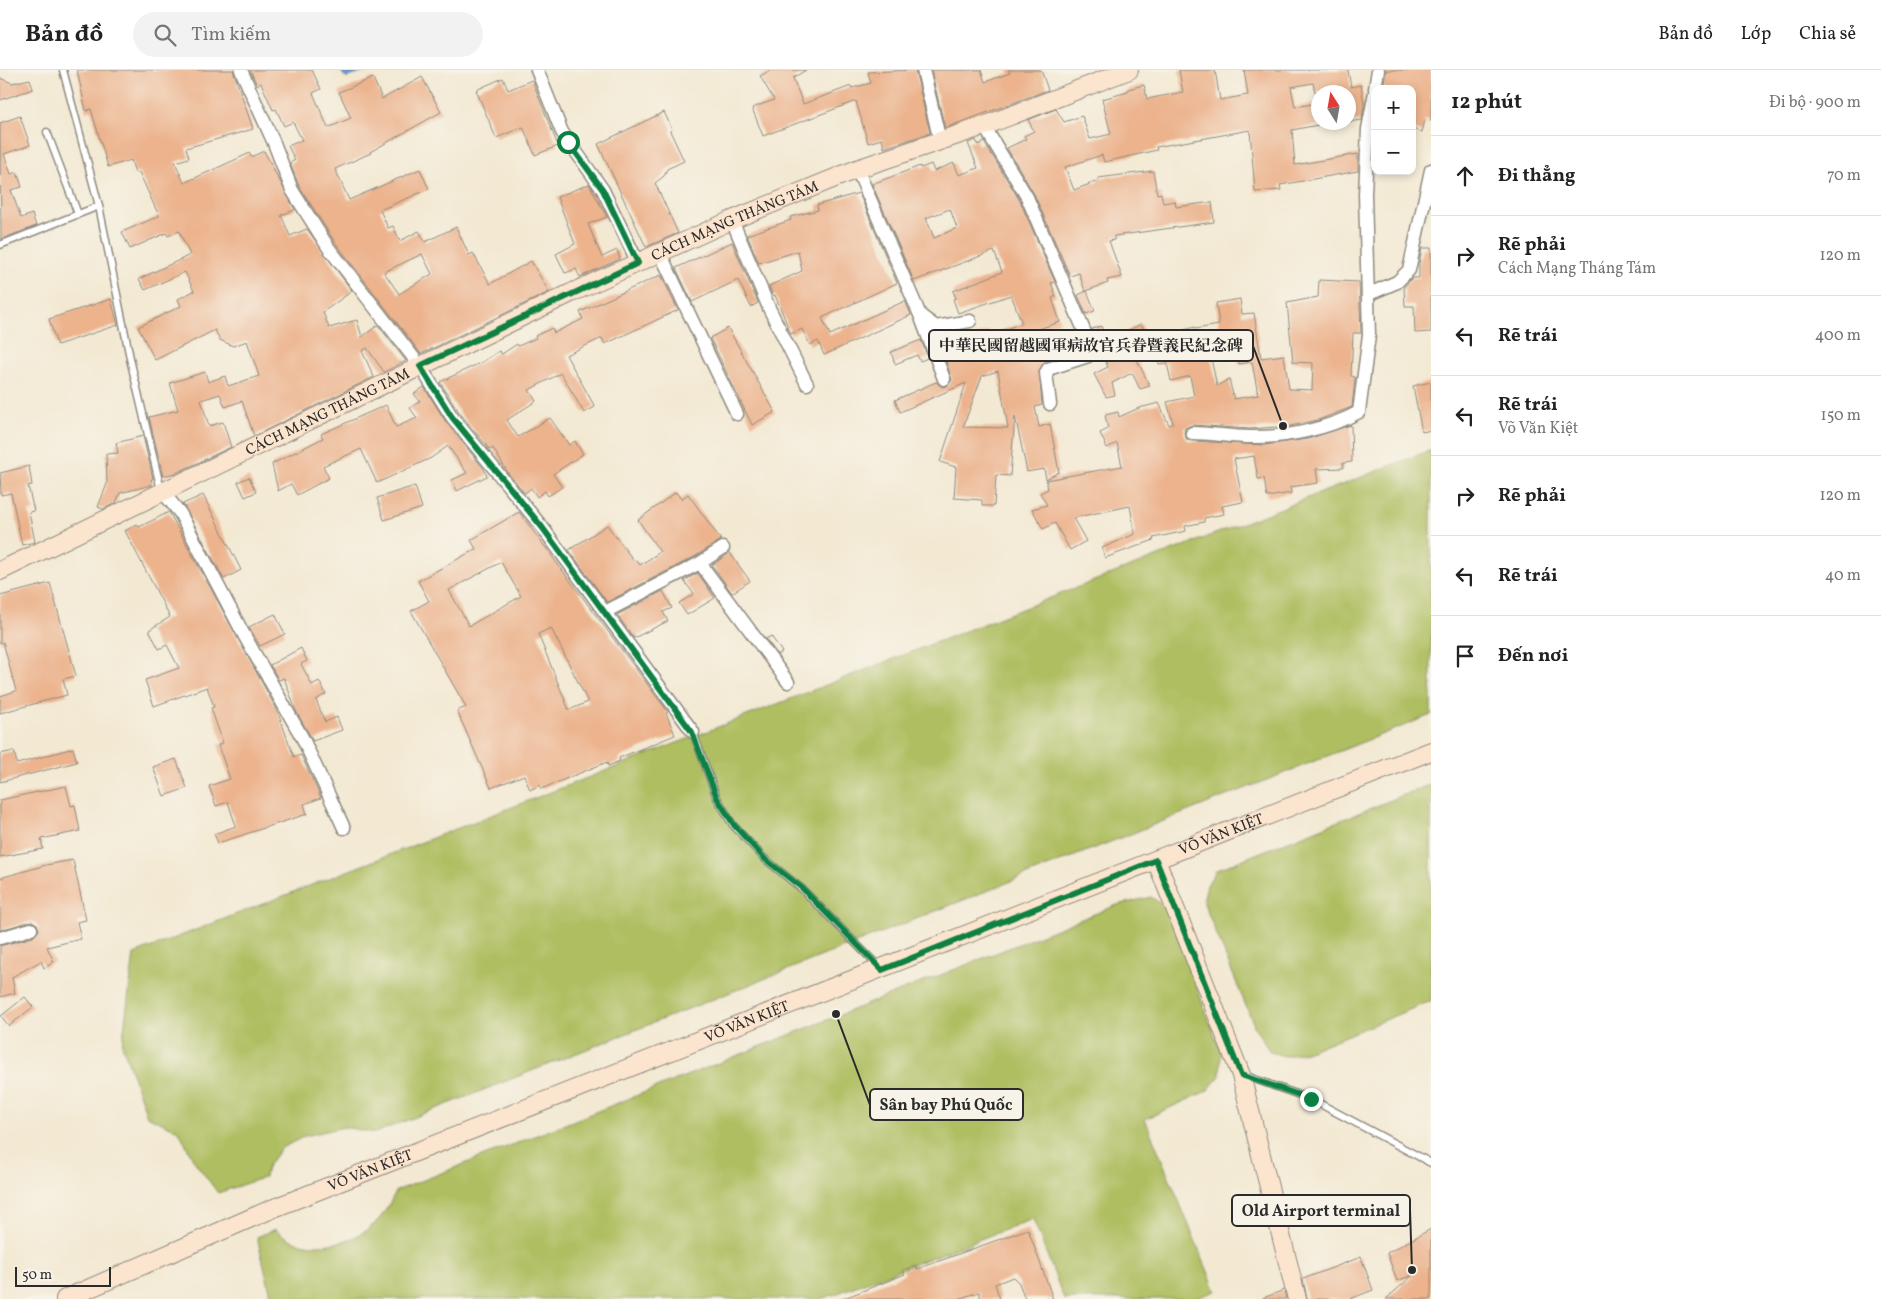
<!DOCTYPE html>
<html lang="vi">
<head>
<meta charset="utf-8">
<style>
	body { margin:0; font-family:Vollkorn,"Noto Serif SC",serif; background:#f2f2f2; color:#222 }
	.controls { position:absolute; right:15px; top:15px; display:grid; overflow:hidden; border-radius:10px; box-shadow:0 2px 8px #0003 }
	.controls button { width:45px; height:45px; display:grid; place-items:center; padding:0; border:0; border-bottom:1px solid #e0e0e0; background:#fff; color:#222; font:25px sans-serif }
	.compass { position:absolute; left:1311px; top:15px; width:45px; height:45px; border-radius:50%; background:#fff; box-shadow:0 2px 8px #0003; rotate:349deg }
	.scale { position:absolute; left:15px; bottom:12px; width:96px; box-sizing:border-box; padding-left:5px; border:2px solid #2b2b2b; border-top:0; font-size:14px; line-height:18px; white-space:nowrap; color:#2b2b2b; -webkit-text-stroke:4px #f7f3e8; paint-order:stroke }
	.stop { position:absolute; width:15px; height:15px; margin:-11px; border:4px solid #0b8043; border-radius:50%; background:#fff }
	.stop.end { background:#0b8043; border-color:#fff; box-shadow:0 1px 5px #0008 }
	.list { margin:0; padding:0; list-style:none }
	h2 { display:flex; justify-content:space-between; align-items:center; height:65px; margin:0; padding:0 20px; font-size:21px }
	h2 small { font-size:16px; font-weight:400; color:#767676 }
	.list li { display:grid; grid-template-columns:32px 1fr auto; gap:15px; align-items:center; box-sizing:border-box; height:80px; padding:0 20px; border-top:1px solid #e0e0e0 }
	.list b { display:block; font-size:19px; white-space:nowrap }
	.list p { margin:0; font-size:16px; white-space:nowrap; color:#767676 }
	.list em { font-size:16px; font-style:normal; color:#767676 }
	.icon { flex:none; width:28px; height:28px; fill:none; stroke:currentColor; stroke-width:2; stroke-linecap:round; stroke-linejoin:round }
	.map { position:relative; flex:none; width:1431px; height:1229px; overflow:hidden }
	header { display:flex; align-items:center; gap:30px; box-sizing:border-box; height:70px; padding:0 25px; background:#fff; border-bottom:1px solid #e0e0e0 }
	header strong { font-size:24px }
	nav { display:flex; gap:28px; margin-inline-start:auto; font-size:18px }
	.search { width:350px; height:45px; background:#f2f2f2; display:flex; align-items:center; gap:12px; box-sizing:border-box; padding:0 18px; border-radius:28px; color:#767676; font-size:19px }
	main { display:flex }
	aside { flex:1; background:#fff }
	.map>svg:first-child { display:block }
	.green { fill:#afbe61; stroke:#6d7446 }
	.water { fill:#6b9fd7; stroke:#4b6581 }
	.building { fill:#ecb38d; fill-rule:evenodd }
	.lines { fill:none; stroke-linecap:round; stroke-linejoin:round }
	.lane-casing { stroke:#8f8a7f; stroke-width:9 }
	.street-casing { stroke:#8f8a7f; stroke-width:15 }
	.secondary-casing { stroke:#8f8a7f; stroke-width:20 }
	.lane { stroke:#fff; stroke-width:6 }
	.street { stroke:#fff; stroke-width:12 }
	.secondary { stroke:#fce5cf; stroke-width:18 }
	.route { stroke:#0b8043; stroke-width:6 }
	.labels { text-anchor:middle; stroke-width:4; stroke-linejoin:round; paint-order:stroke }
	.street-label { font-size:15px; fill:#2b2b2b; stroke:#f7f3e8 }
	.leader { fill:none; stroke:#2b2b2b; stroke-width:2 }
	.callout-dot { fill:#2b2b2b; stroke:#f7f3e8; stroke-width:2 }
	.callout { fill:#f7f3e8; stroke:#2b2b2b; stroke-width:2 }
	.callout-label { font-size:16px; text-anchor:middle; font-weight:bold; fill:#2b2b2b }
</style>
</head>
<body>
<header>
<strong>Bản đồ</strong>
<div class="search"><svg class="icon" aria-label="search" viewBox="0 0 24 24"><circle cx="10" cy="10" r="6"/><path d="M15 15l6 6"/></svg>Tìm kiếm</div>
<nav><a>Bản đồ</a><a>Lớp</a><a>Chia sẻ</a></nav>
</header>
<main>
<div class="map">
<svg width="1431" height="1229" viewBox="0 0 1431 1229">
	<rect width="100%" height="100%" fill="#f7f3e8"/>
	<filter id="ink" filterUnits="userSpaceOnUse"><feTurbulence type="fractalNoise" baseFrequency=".02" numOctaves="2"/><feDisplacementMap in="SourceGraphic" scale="10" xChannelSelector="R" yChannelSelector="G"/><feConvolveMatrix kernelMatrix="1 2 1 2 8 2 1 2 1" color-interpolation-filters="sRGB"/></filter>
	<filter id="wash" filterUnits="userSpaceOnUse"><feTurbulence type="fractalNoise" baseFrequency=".0096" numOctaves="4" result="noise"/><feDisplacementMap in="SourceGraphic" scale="20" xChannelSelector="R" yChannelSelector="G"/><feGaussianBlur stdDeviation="1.12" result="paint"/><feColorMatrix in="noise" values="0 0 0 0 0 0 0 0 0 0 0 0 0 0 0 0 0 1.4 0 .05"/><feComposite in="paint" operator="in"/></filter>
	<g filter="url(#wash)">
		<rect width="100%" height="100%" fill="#f3e9d3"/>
		<path class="green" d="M1431,380V645L375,1063L344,1057L305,1066L280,1079L267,1097L265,1107L218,1123L194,1091L179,1061L147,1046L122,975L134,884Z
			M1431,714V931L1306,982L1285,986L1270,982L1255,958L1203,831L1207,815L1216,800Z
			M1151,827L1167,838L1221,982L1220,1006L1207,1021L1145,1049L1216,1221L1193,1229H1064L1033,1149L822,1229H272L257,1167L276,1159C298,1184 348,1177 372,1156C383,1147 390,1133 396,1121L1117,835Z"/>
		<path class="water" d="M340,0H370L346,8Z"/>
		<g id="blocks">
			<path class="building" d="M77,0H233L253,59L186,78L189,88L175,92L184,113L250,83L251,87L264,81L295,140L281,145L290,166L307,159L352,221L323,242L329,258L357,250L362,267L378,255L406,291L384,302L367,278L362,281L374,307L254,366L242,331L225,337L220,324L201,330L209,356L223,352L231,377L176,403L163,406L149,347L178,340L170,313L205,302L208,312L225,306L228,316L259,306L247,271L233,276L220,270L215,260L155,290L138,257L181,236L178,229L194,221L185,202L145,220L139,209L190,185L179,161L168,166L166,163L130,179L122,162L159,146L139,102L135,103L131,90L108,97L91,39L86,41Z
				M250,0H312L321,19L313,23L328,58L351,48L339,22L373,8L382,29L422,7L441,42L370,82L371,83L335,99L349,130L420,99L429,119L380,140L388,158L393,156L400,171L419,161L425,172L456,157L469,185L473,183L490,214L531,191L549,222L421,284L335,172L299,116L290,93L295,90L288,76L302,70L293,52L284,56L276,39L273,40L261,13L257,15ZM422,184L432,204L399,224L384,202Z
				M771,0H806L793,8L803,34L851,16L852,18L871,13L868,2L915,0L930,63L884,78L882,69L868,73L856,31L763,66L752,38L774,30L760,6Z
				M931,0H981L985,12L1010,3L1008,0H1041L1048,20L945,58Z
				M1179,0H1215L1220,30L1248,25L1244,0H1348L1351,17L1361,15L1364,34L1362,50L1348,52V22H1315L1313,13L1291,17L1295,37L1318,33V55L1292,60L1295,95L1358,84V101L1280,115L1281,120L1255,122L1250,60L1156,77L1157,80L1104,92L1102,85L1065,97L1074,120L1098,111V108L1153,101L1157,124L1161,123L1163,133L1175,131L1176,137L1212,132L1214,152L1114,166V170L1109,171L1122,207L1107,210L1108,213L1085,221L1079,203L1070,206L1034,124L1007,78L1026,69L1024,66L1034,61L1028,50L1056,39L1064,52L1082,46L1090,69L1111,64L1102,29L1128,22V19L1144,15L1147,29L1183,22Z
				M1386,0H1431V51L1425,50L1422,62L1412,59V19H1383Z
				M0,8L12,13L30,9L33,19L0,30Z
				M503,8L508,20L532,10L558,76L535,85L523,57L496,68L476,20Z
				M664,42L672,59L670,61L684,91L667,99L664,106L655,113L678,163L646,177L598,74Z
				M20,46L30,75L4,84L11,104L17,102L22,117L11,120L21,148L32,144L36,156L1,169L0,53Z
				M976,70L978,75L984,72L1020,131L1055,212L1051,213L1056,226L1052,228L1060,252L1014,267L1021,286L1077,265L1082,277L1045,291L1039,300L1042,335L1035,337L1039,357L1050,354L1059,402L1046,409L1044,399L1027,402L1015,346L1010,406L996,405L994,436H982V430L954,428L956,397L940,392L966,313L900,342L895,330L936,312L942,317L947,316L952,310L945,288L977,277L973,266L989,261L990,265L1022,253L1011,225L958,243L953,229L956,228L953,221L1002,202L994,181L914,211L872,114L920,96L921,98L931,94L934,101L954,93L959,105L978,98L968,73ZM950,139L957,158L934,168L926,148ZM998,301L1008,358L963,357L982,306Z
				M589,114L607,147L588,154L597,176L602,187L617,180L620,189L580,207L576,199L565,203L556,184L575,174L557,127Z
				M859,123L897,213L822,248L830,265L905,231L911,245L824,285L818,271L810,275L802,259L791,264L775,225L773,226L769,216L802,201L798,181L759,193L747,165L791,150L790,147L818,140L817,135Z
				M732,172L758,233L751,237L738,210L692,232L676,198Z
				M1422,178H1431V262L1415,263L1414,236H1405L1404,217L1412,208H1419V194Z
				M661,205L678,240L605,274L602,268L566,285L595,337L584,343L561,303L529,320L536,331L507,350L518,367L550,348L569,375L575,371L583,384L553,404L562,417L548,426L545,421L537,427L531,418L525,423L508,403L493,378L490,380L459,342L440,312L484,291L499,281L502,284L517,274L518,276L536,268L535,266L552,258L554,263L583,249L580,242Z
				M1319,210L1359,212L1361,263H1353L1351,306L1355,307L1352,337L1318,350L1290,356L1250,359L1192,355L1185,358L1184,363L1187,370L1192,371L1264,375L1308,369L1351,355L1352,392L1343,393V398L1316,399L1318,413L1290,417L1291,423L1267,427L1264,408L1258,409L1254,386L1234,389L1243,432L1222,436L1224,444L1204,448V452L1185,456L1186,461L1153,468L1154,470L1105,488L1102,478L1135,464L1130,436L1073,448L1086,471L1070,480L1055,453L1043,459L1032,439L1047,435L1040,423L1048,419L1046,410L1122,396L1117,373L1107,378L1100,363L1108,359L1105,345L1118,342L1119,347L1139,338L1159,333L1169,355L1173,353L1167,332L1194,326L1190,306L1171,311L1167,293L1159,294L1153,268L1195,257V259L1219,255L1216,233L1240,229L1242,244L1254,243L1261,288L1284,285L1289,319L1312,320L1313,293L1293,292L1287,233L1318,227ZM1237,280L1239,294L1252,292L1258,325L1234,329L1229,309L1217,316L1210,284Z
				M1087,221L1095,241L1086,244L1078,225Z
				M111,229L118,255L57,275L49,249Z
				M1141,254L1146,265L1129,274L1150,316L1140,319L1132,303L1112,313L1115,325L1106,327L1094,304L1108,297L1092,259L1101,256L1107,271Z
				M728,258L775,342L752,355L710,268Z
				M921,270L928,288L920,291L917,285L895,294L891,282Z
				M1431,312V360L1422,362L1413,316Z
				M424,317L446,352L483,398L487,406L457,421L452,410L467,403L448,376L431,388L377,413L361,379L323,396L329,408L297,425L291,414L278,421L272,394L323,368L321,364L386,335L396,357L417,348L410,338L420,331L414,324Z
				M143,366L153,409H151L152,415L120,423L116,433L103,439L98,437L107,414L106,384L118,383L116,373Z
				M29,396L32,415L28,416L34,441L29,442L35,472L22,475L11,423L1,425L0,403Z
				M249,407L256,422L245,427L238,412Z
				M415,416L422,438L384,450L377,428Z
				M676,422L681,429L688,424L721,470L696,486L607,532L569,480L607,455L634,491L636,490L640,495L660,482L638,450Z
				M203,425L241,500L224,509L183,434Z
				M169,442L277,640L294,687L301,685L321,728L304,734L307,744L218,773L214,764L236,756L228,732L216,736L209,716L230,709L218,675L223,673L211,638L214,637L207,617L154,636L145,610L179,598L167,575L159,579L149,560L170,547L125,461L137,454L139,457Z
				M519,442L668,642L666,643L675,665L619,688L620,691L608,696L607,692L541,719L540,715L530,720L524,705L491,718L457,641L466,637L411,541L429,531L418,511L476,479L471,470ZM501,492L521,526L469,556L449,520ZM551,558L588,632L569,640L538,564Z
				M730,483L750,511L732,523L712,495Z
				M698,503L715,528L687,545L679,533L694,524L684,511Z
				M50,513L76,606L63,609L67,625L0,643V626L16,621L3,572L0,573V526Z
				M663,521L672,538L663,542L668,551L634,568L617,545Z
				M275,544L285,564L260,576L249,557Z
				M771,566L782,582L778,585L766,569Z
				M301,578L307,591L301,594L312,615L319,611L326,624L316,630L325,652L337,647L342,660L313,671L297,643L284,608L279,610L270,595Z
				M73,678L77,692L0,712V684L14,681L17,694Z
				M176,689L187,718L164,726L153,697Z
				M66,716L71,736L75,735L80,761L41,769L43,779L0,787V730Z
				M73,790L86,850L77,852L81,869L47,877L54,892L44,898L41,891L12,907L15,923L0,927V876L33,867L39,860L37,854L32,851L0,860V808L46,795Z
				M25,927L33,937L9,956L1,946Z
				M1028,1159L1053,1229H1025L1019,1213L1013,1207L995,1214L1000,1229H981L979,1222L958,1229H842L905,1204L903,1200L916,1195L917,1199Z
				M1431,1159V1229H1386L1413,1205L1397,1211L1387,1183Z
				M1361,1187L1373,1220L1350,1229H1307L1303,1209Z
				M1284,1220L1286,1229H1263V1228Z"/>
		</g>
	</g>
	<g filter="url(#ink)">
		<use href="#blocks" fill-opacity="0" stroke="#8f8a7f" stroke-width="1"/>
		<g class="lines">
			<g class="lane-casing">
				<path id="lane" d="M63,0L99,136L131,293L161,420
					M47,62L78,144
					M0,175L99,136
					M693,662L717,728L733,755L765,789L802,819L880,898
					M1243,1005L1311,1029L1431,1093"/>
			</g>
			<g class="street-casing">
				<path id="street" d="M241,0L274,73L292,120L328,177L420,296L452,347L542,457L693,662
					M537,0L562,62L603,120L638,193
					M923,0L940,71
					M1375,19L1378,0
					M984,56L1027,127L1092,279V283L1088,286L1048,299L1046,303L1050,334
					M857,99L920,245L944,309
					M732,150L769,238L807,314
					M660,183L737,344
					M1369,224L1397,212L1409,200L1431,100
					M920,245L936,257L970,251
					M1192,363C1211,363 1231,367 1250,367C1285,368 1328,359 1359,342L1369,265L1365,124L1368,59L1375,22
					M162,421L180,443L244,565L303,669L344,758
					M700,493L788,612
					M605,542L700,493L723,478
					M0,868L31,859"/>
			</g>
			<g class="secondary-casing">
				<g id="secondary">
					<path id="s1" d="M0,501L571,223L732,150L857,99L984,56L1129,0"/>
					<path d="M1156,790L1241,1005L1297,1229"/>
					<path id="s2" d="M65,1229L274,1138L1431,681"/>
				</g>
			</g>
			<use href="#lane" class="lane"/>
			<use href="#street" class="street"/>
			<use href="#secondary" class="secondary"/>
		</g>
	</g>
	<g class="lines" filter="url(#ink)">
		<path class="route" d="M568,72L603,120L638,193L420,296L452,347L542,457L692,662L717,728L734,755L765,789L802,818L882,900L1156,790L1241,1005L1311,1029"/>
	</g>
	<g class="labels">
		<g class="street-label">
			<text dy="5" stroke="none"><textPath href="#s1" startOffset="814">CÁCH MẠNG THÁNG TÁM</textPath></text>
			<text dy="5" stroke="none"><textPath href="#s1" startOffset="364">CÁCH MẠNG THÁNG TÁM</textPath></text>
			<text dy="5" stroke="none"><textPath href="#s2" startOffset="1246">VÕ VĂN KIỆT</textPath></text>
			<text dy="5" stroke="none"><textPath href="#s2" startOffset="736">VÕ VĂN KIỆT</textPath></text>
			<text dy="5" stroke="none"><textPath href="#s2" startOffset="331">VÕ VĂN KIỆT</textPath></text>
		</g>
	</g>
	<path class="leader" d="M1283 356L1253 276M836 944L870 1035M1412 1200L1410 1140"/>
	<g class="callout-dot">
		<circle cx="1283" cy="356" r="5"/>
		<circle cx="836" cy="944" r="5"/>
		<circle cx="1412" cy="1200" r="5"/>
	</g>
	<g class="callout">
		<rect x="929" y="260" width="324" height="31" rx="5"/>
		<rect x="870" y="1019" width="153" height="31" rx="5"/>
		<rect x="1232" y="1125" width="178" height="31" rx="5"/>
	</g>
	<g class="callout-label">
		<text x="1091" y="281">中華民國留越國軍病故官兵眷暨義民紀念碑</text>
		<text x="946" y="1040">Sân bay Phú Quốc</text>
		<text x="1321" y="1146">Old Airport terminal</text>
	</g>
</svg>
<div class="controls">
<button>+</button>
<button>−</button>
</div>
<svg class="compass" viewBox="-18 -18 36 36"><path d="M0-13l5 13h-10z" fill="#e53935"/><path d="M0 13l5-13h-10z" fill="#767676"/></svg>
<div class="scale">50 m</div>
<div class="stop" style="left:568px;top:72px"></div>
<div class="stop end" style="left:1311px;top:1029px"></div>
</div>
<aside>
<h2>12 phút<small>Đi bộ · 900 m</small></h2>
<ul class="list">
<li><svg class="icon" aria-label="ahead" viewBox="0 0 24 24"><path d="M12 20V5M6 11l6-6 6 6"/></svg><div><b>Đi thẳng</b></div><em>70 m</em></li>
<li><svg class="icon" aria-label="right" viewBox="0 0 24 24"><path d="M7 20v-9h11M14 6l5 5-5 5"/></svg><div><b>Rẽ phải</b><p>Cách Mạng Tháng Tám</p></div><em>120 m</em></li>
<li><svg class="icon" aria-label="left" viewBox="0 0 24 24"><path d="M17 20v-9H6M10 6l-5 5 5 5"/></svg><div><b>Rẽ trái</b></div><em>400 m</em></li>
<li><svg class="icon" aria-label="left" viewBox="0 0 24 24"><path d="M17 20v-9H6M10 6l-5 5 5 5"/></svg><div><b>Rẽ trái</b><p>Võ Văn Kiệt</p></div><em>150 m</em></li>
<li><svg class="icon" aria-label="right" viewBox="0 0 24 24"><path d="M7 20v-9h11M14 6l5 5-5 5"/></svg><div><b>Rẽ phải</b></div><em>120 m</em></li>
<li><svg class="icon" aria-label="left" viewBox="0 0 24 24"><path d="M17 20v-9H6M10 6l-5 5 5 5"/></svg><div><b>Rẽ trái</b></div><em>40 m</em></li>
<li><svg class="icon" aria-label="arrive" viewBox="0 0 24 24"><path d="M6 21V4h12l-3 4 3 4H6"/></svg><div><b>Đến nơi</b></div></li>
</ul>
</aside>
</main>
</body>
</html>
